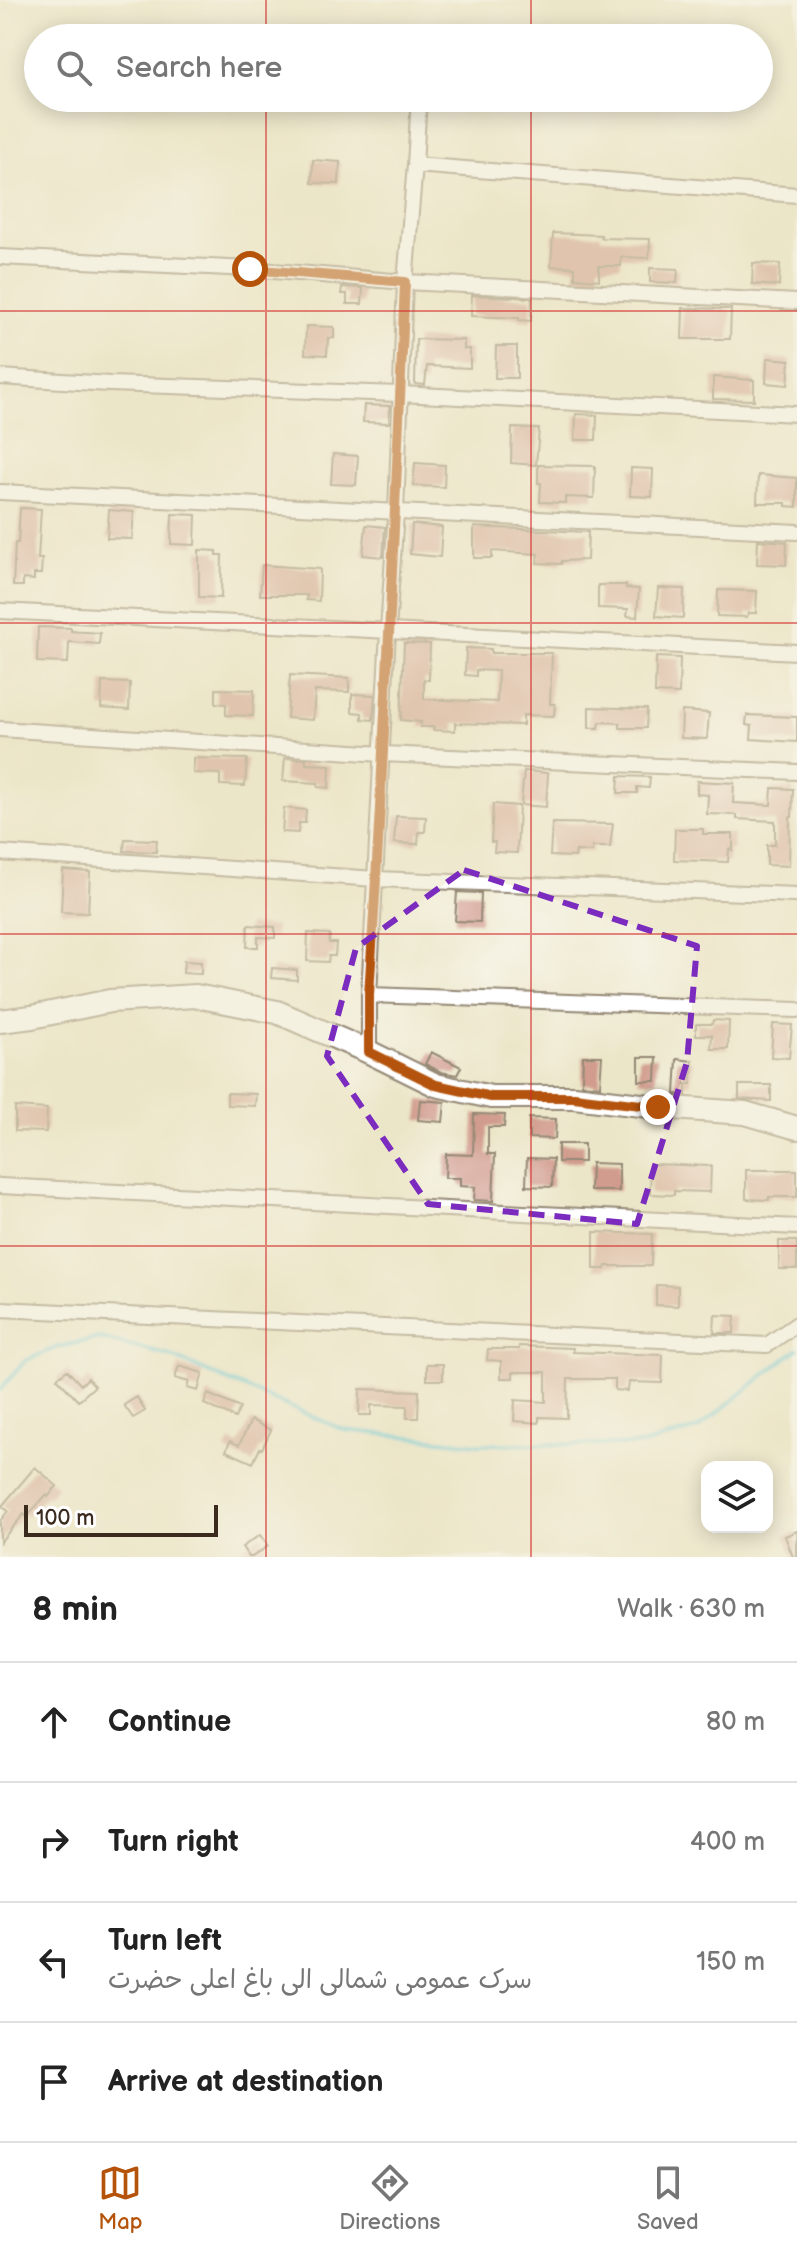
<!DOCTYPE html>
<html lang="en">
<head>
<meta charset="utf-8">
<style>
	body { margin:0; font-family:"Balsamiq Sans","Playpen Sans Arabic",sans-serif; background:#f2f2f2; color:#222 }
	.controls { position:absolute; right:24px; bottom:24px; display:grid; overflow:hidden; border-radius:16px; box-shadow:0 4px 20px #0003 }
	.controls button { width:72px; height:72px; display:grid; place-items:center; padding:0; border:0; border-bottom:2px solid #e0e0e0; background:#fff; color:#222; font:40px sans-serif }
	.scale { position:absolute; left:24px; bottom:20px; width:194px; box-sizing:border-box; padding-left:8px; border:4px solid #3b2a1e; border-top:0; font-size:22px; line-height:28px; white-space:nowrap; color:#3b2a1e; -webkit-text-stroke:6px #fff; paint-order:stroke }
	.stop { position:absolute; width:24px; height:24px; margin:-18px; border:6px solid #b45309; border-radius:50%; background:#fff }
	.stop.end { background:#b45309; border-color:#fff; box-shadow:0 2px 8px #0008 }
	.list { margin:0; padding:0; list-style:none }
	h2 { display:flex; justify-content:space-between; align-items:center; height:104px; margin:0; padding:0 32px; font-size:34px }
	h2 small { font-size:26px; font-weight:400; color:#767676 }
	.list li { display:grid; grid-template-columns:52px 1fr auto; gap:24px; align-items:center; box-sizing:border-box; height:120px; padding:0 32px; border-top:2px solid #e0e0e0 }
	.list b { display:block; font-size:30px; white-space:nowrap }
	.list p { margin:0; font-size:26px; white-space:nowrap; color:#767676 }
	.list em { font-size:26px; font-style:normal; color:#767676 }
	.icon { flex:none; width:44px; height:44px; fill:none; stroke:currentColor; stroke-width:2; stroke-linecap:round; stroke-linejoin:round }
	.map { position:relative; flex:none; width:797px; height:1557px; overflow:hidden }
	.search { position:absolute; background:#fff; box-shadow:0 4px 20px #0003; left:24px; right:24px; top:24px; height:88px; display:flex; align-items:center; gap:20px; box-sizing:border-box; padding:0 28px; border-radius:44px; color:#767676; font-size:30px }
	.sheet { height:584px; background:#fff }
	nav { display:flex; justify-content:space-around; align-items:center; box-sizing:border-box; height:112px; border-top:2px solid #e0e0e0; background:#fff; font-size:22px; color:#767676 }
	nav a { display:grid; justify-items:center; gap:4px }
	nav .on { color:#b45309 }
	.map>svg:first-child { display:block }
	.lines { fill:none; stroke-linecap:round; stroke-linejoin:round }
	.stream { stroke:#60c8dc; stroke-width:4 }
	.building { fill:#d19c8d }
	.street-casing { stroke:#948874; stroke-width:18 }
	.secondary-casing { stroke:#948874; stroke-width:26 }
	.street { stroke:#fff; stroke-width:14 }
	.secondary { stroke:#fff; stroke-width:22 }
	.route { stroke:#b45309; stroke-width:10 }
	.marked { fill:none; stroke:#7b2cbf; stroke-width:6; stroke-dasharray:16 10; stroke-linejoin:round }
	.grid { fill:none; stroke:#d62828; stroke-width:2; stroke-opacity:0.55 }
</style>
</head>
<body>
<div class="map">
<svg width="797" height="1557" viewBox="0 0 797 1557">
	<rect width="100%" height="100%" fill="#fff"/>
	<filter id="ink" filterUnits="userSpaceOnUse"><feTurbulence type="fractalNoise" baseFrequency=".0125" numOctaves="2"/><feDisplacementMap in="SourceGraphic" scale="16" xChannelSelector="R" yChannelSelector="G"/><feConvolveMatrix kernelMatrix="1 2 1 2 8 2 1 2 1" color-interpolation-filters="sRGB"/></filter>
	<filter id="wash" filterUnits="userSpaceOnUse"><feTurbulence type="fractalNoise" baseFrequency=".006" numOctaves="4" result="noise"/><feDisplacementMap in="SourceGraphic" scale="32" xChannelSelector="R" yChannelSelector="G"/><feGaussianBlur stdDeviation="1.8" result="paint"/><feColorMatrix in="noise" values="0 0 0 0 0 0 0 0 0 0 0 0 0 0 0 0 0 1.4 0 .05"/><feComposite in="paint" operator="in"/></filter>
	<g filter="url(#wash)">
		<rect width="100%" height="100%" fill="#ece6c9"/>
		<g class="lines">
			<path class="stream" d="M0,1390L25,1361L58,1347L100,1338L170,1356L344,1430L478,1444L642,1445L697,1429L797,1349"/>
		</g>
		<g id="blocks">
			<path class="building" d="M313,160L340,162L339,184L312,183Z
				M553,233L601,235V238L650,239L649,258L621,257V266H599V280L575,278V267L551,266Z
				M753,263L780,264L779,286L752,284Z
				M650,268L678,269L677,283L650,282Z
				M342,287L363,288L362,304H347V294H341Z
				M472,295L532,298L531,321L519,320V318L471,316Z
				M683,308L731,309L730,339H682Z
				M306,326L334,327V338H328L327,355L305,354Z
				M416,339L464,340V349H470V368L427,366L425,385L415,384Z
				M496,346H517V378H495Z
				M767,358L790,360L788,385L766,383Z
				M713,377L754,380V400L713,399Z
				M364,405L390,406L389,423L363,422Z
				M576,414L597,415L596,440H575Z
				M512,428L539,429L536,465L511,463Z
				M333,454L358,456L356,485L331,484Z
				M415,463L445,465L444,487L413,486Z
				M538,465L595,466L594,498L565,497V503L540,502L541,483H538Z
				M631,468L653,469L652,497L630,496Z
				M758,475L797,478V507L786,506V503H757Z
				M20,508L41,509L38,559H42L41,574H34V580L23,579V586H13L15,543H18Z
				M109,510L134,512L132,539L107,538Z
				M172,514L196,515L195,545L171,544Z
				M412,524L442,527L440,557L410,554Z
				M366,525L385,527L383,557L363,555Z
				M474,527L588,532L587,560L562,561L561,564L537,563L538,554L492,551V558H474Z
				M758,540L787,542L786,565L757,564Z
				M199,550L217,551V555H222L221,598L199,597Z
				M262,565L320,569L319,601L306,600L307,595H260Z
				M598,585H626V588L639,589L637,617L627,616L628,609L598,608Z
				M658,588L684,589L683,618L656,616Z
				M718,590L757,591L756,613H748L747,617L717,616Z
				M38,627L71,628V631L100,633L99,644L69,642L68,663L37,662Z
				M404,643L430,644L429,680H424V699L497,702L498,671L476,670V676L465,675L466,648L491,649V653H552L550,704H555L554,716L523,715V725L455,723V731L433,730L434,727H420L421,722L401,720Z
				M656,657L680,658L679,694L655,693Z
				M290,675L349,678V692L315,691L313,720L287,718Z
				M102,682L130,683L129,710L101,708Z
				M216,689L254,690L253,716L226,715V704L216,703Z
				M352,694L375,695L373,720L362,719V713L352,712Z
				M589,707L647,709L646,728H620V723L600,722L599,728H589Z
				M682,711L709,713L707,739L681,738Z
				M747,715L797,717V742L751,739L752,726L746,725Z
				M193,758L247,759L245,786L220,785V774L193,773Z
				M285,758L306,759V764L330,765L329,788L318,787V783L283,781Z
				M524,771L548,773L546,807L521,805Z
				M619,776L650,777L649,788L637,787V793H618Z
				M697,781L734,783L733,803L771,805L772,788L793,789L792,817H790L789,866L767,865V845H775V821L737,819V815L707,814L708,795L697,794Z
				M493,804L519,806L517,853L494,852L495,842H491Z
				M284,808L306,810L305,823H299L298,833L282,832Z
				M396,816L426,817L425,832H419L418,844L394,843Z
				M552,823L613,824L610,847H592V852L576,851L575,857L550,856Z
				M675,829H703V834H733V850L729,849L728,862L674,860Z
				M125,839L157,840L156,852L124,851Z
				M63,870L90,872L88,913L61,912Z
				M457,892L481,893L480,922L455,921Z
				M248,925L275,927V938L258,937V947H247Z
				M308,933L330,934L329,943H336L335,956H329L328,962L307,961Z
				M184,961L201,962V974L183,973Z
				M272,968L297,970V980L271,978Z
				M713,1020L729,1021L728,1049H711L712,1035H696V1024H712Z
				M773,1024L792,1025L789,1058L771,1057Z
				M431,1052L461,1067L457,1075L441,1072L425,1064Z
				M583,1056H602L600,1086L582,1084Z
				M639,1057H657L656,1081H639Z
				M677,1059L693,1061L691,1084H686V1095L675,1094Z
				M739,1085H771V1101L739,1099Z
				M227,1093L256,1094L255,1106L227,1105Z
				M420,1100L445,1102L443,1122L418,1120Z
				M15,1107L47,1109L46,1132L15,1131Z
				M474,1114L505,1115L504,1127H488V1154H495L493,1201L474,1200L475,1187L460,1186V1178H445L446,1154L473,1155Z
				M529,1118L556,1119L555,1139L529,1138Z
				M558,1144H584V1162H558Z
				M527,1158L553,1159L552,1187L526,1186Z
				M591,1163L619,1164V1191H590Z
				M651,1164L711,1166L710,1192L674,1191V1195L650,1194Z
				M746,1170H797V1197H769V1200L746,1199Z
				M594,1232L652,1234L651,1266H606L605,1269H594Z
				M779,1241H797V1269H779Z
				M656,1285L678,1286V1306L656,1305Z
				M715,1315L735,1316L734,1333H714Z
				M519,1346L573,1348V1352L663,1355L662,1383L629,1382L628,1391L615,1390V1379H568L567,1418L539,1417V1423L514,1421L515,1400L546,1402V1372H513V1378H501V1361L487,1360L488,1349H519Z
				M427,1364H443V1380H427Z
				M179,1366L203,1373L198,1391L187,1388L189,1382L175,1378Z
				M67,1370L81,1385L88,1378L95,1386L78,1401L57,1378Z
				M360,1389L419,1391L418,1418H407V1406L371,1405V1415H359Z
				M208,1394L240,1408L235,1418L204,1404Z
				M137,1397L145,1411L133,1418L124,1405Z
				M251,1420L271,1430L262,1449L260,1448L253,1463L226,1451L230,1441L239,1445Z
				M35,1467L57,1486L48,1497L46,1495L27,1517L24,1514L0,1542V1521L8,1511L2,1506Z
				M797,1531V1557H793L785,1536Z
				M260,1535L268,1546L252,1557H249L242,1547Z"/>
		</g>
	</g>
	<g filter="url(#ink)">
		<use href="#blocks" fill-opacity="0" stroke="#948874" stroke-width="2"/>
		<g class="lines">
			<g class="street-casing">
				<path id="street" d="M415,165L797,195
					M0,257L250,269L405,282L797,302
					M0,377L110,384L400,394L797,414
					M0,492L797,532
					M0,611L797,652
					M0,729L383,754L797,772
					M0,853L376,879L797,895
					M369,995L797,1010
					M369,1052V995L388,631L396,512L405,282L415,165L419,98
					M0,1186L797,1227
					M0,1309L767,1345L797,1324"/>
			</g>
			<g class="secondary-casing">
				<path id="secondary" d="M0,1021L32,1017L110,1001L196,996L277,1012L369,1052L436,1085L491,1097H574L658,1107L745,1113L797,1128"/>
			</g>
			<use href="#street" class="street"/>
			<use href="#secondary" class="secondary"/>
		</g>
	</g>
	<g class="lines" filter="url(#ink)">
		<path class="route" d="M250,269L405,282C395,520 384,757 369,995V1052L436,1085L491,1097H574L658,1107"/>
	</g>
	<path d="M0 0H797V1557H0ZM464,870L697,946L687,1062L637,1224L428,1204L327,1056L356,948Z" fill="#ece6c9" fill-opacity=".55" fill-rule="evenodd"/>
	<path class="marked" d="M464,870L697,946L687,1062L637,1224L428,1204L327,1056L356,948Z"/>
	<path class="grid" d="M266,0V38M531,0V38M266,98V1557M531,98V1557M0,311H797M0,623H797M0,934H797M0,1246H797"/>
</svg>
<div class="controls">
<button><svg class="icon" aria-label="layers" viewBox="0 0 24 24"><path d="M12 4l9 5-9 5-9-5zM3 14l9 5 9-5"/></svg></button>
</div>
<div class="scale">100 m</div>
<div class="stop" style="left:250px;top:269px"></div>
<div class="stop end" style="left:658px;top:1107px"></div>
<div class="search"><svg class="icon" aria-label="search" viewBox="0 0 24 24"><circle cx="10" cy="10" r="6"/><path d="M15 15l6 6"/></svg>Search here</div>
</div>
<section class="sheet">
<h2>8 min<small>Walk · 630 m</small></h2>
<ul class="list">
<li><svg class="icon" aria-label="ahead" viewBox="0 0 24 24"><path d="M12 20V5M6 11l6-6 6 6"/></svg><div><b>Continue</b></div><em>80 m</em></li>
<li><svg class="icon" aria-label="right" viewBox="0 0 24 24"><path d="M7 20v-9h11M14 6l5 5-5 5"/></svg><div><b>Turn right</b></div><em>400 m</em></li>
<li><svg class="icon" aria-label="left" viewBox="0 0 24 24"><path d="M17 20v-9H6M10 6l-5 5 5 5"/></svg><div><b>Turn left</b><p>سرک عمومی شمالی الی باغ اعلی حضرت</p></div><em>150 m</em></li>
<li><svg class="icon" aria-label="arrive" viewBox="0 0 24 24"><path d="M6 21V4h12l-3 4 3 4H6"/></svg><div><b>Arrive at destination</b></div></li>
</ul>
</section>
<nav>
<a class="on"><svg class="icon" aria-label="map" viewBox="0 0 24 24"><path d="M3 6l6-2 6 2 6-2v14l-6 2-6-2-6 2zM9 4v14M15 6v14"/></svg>Map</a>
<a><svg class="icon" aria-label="directions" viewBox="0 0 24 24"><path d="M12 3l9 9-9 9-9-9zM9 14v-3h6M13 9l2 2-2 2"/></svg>Directions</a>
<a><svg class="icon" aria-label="saved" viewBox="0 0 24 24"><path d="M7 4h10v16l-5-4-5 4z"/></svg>Saved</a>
</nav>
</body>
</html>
